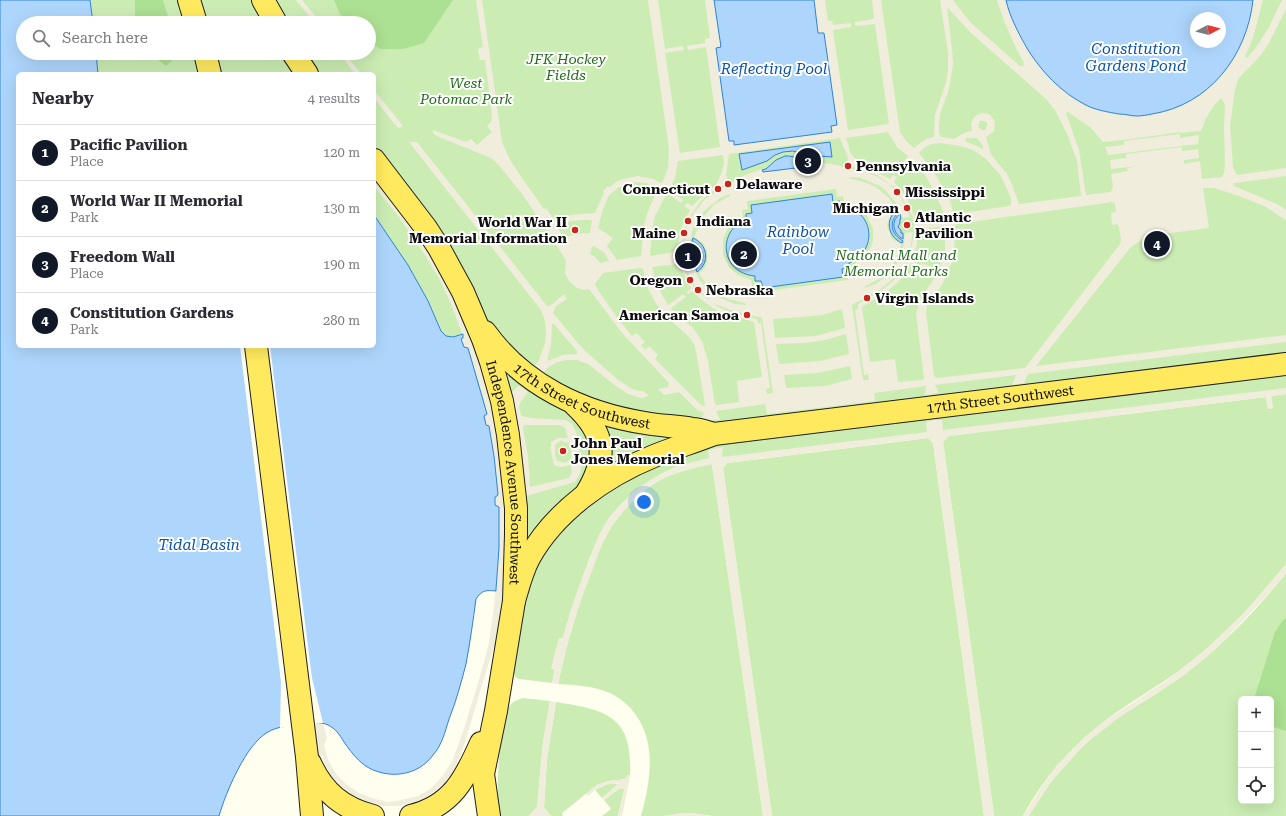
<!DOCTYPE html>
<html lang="en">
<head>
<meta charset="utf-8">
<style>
	body { margin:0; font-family:"Roboto Serif",serif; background:#f2f2f3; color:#2b2b33 }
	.controls { position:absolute; right:12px; bottom:12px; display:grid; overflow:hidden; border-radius:6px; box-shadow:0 4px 16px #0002 }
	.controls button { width:36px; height:36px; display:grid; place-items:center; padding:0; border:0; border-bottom:1px solid #e1e1e2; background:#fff; color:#2b2b33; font:20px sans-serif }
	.compass { position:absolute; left:1190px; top:12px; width:36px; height:36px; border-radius:50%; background:#fff; box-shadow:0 4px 16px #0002; rotate:83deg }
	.you { position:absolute; left:644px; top:502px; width:14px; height:14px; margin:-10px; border:3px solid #fff; border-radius:50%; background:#1a73e8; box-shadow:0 0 0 6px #1a73e833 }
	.badge { display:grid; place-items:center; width:26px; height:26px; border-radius:50%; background:#111827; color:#fff; font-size:13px; font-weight:700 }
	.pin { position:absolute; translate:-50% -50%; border:2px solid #fff; box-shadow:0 1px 4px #0006 }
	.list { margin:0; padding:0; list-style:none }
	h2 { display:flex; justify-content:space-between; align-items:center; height:52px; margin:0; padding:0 16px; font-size:17px }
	h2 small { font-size:13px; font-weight:400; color:#7c7c81 }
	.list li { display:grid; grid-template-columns:26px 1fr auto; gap:12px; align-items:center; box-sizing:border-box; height:56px; padding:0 16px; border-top:1px solid #e1e1e2 }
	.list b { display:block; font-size:15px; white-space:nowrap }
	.list p { margin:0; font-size:13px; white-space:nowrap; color:#7c7c81 }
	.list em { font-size:13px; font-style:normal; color:#7c7c81 }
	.icon { flex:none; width:22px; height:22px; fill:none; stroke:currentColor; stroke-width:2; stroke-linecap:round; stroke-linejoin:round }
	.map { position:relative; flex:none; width:1286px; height:816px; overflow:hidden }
	.search { position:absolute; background:#fff; box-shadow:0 4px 16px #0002; left:16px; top:16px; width:360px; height:44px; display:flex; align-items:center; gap:10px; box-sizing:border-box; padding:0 14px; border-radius:22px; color:#7c7c81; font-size:15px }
	.panel { position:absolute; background:#fff; box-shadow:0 4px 16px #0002; left:16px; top:72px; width:360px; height:276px; border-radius:6px }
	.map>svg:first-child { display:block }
	.green { fill:#cbedb4; fill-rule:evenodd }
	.forest { fill:#ace092 }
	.plaza { fill:#f0eddc; fill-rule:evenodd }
	.water { fill:#aed6fc; stroke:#2e82da; fill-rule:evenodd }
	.pier { fill:#fffeef }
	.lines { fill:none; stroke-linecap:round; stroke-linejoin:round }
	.primary-casing { stroke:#1f1f1f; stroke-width:24 }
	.primary { stroke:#ffea5f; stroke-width:22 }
	.poi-dot { fill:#cb2419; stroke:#fff; stroke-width:1.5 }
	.labels { text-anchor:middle; stroke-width:4; stroke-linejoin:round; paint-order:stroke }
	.park-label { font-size:14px; font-style:italic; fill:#206c18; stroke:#fff }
	.poi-label { font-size:14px; font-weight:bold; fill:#0e0e0e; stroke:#fff; text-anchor:start }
	.street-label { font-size:14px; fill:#0e0e0e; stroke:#fff }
	.water-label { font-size:15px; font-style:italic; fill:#0b53ab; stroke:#fff }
</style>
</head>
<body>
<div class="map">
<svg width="1286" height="816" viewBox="0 0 1286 816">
	<rect width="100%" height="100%" fill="#fffeef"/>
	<path class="green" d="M90,0H1286V391L678,466C652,477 627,495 610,517C601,530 595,545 589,560C579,586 570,612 563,638H559L552,669H555L552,683L519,679C514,677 514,674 513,669L524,600L453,337L446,336L441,331L428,301L408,265L374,215V74H98L96,53H369V23H93ZM1196,18H1220V42H1196Z
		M1286,394V564C1257,602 1222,638 1184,667C1159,686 1131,701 1106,720C1072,746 1043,778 1023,816H994L943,442L948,436L1266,397L1268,409L1273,408L1271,396Z
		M928,438L933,443L984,816H772L723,468L727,463Z
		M712,464L763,816H712L691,813L664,816H641C650,783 657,745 636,715C629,705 620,698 610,693C593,686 576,685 558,684C566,644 578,605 593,567C598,553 603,539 612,526C622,510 637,496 652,485C669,473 692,468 712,464Z
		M1286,573V816H1029C1050,777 1080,745 1116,719C1138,704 1161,692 1182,676C1221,647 1256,611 1286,573ZM1241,699H1271V801H1241Z
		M523,698L550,701L543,743L537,807L529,816H500C496,787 498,758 503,729C504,721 505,712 510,706C513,701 517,700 523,698Z
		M556,702C607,710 633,716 630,775H628L626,779L609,781L597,785L562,813L563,816H551L544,807L547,758Z
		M610,783L618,784L602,798L595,790Z
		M620,788L624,789V791L618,816H602L611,809L604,800Z"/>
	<path class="forest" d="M135,0H163L170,23H135Z
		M334,0H453L424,43L403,49H380L369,40V23H349L340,14Z
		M149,53H177L176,57L166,66Z
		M1286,618V731L1271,726V699H1254L1275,632L1282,621Z"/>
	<path class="plaza" d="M296,0H302L321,23H315Z
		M476,0H482L502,142L510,160L524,181L544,209L546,208L553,218L551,220L554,221L571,215L595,213L604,193L603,191L608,186L610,187L616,182L623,179L638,176L653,179L661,183L663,181L668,168L669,149L648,0H658L665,49L683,46L684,50L665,53L680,153L720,147L706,47L688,50L687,46L705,43V39L710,38L705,0H714L721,48L716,49L729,141L734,140V145L832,132L831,126L837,125L824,33H818L814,0H825L828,21H832L833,25L851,23V27L833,30L848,130L889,124L875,24L855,26V22L874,19L872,0H881L900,132L907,142L914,148L926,139L934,137L935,115L946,83L948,71V52L940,0H953L970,22L1020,66H1023L1024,63L1016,48L1004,21L997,0H1006L1007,7L1020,35L1036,61L1048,76L1070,95L1085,105L1195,99L1206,91L1226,70L1246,31L1253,0H1263L1253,38L1245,57L1247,58L1255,49L1268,29L1282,0H1286V9L1269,43L1261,55L1238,79L1235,89L1230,126L1233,167L1237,175L1286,168V176L1235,183L1233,184L1234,186L1277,204L1286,210V220L1264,206L1239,196L1214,188H1203L1209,228L1148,236L1141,240L1130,248L1036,366L1286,335V342L1028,374L1024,383L1012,385L1016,375L935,385L939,393L931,394L925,395L926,386L874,393L875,401L767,414L765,404L716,411L720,420H701L704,413L697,410L679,392L664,395L658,389L668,387L669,383L622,333L589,289L584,290L577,288L569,281L565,273L566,261L553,239L522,194L498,164L491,158L437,136L433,133V130L466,142L471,139L477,145L492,132L487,126L491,122L492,115L485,60H480L478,49L483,47ZM947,7L971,33L1046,99L1055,110L1068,136L1077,161L1081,196L1019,204L1013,187L1007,174L992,156L990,151L986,137L994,131L995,125L994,120L989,114L982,113L975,116L971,123L972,131L966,132L954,139L941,137L939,132V125L940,114L949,89L953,64L952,49ZM1221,98L1225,104L1224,128L1225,165L1224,173L1222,177L1202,179L1200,161L1184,164V160L1199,158L1198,149L1182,151V147L1126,154V158L1110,160L1111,169L1138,166L1127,168L1128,171L1111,174L1113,186L1111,192L1086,195L1079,150L1066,113L1068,112L1090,127L1103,142L1123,140L1181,132V133L1201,131L1206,118L1213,107ZM980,121H985L987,123V126L985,130H982L978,127ZM888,132L897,147L908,156L896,172L899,174L911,159L925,175L934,190L944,214L915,218L907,198L894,182L897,177L893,175L890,179L859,163L851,154L846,138ZM840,138L848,158L847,165L877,175L887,182L897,190L904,201L913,217L915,231L909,257L900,273L892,282L882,290L858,304V309L855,310L864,375L868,374L869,380H863L852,305L881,289L897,275L906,262L909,254L913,232L905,233L903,250L900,258L892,271L876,284L865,288V286L881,278L888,272L893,264L900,249L901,244L892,239L887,226L889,218L896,209L889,198L876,187L867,183L849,178L851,177L861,178L880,186L886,191L896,203L903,218L910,217L901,198L889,184L876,176L865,172L832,164L813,162L812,165L763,172L761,169L743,176L714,193L704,200L691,217L685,232L683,250L690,249L692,232L695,224L704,211L720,198L730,194V196L715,204L702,218L694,237L703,243L707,252V262L703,270L699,273L701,277L712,290L720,295L728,299L745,303L746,305L735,304L715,296L709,291L699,279L692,263L685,264V267L691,280L697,288L713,303L730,310L762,318L773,393L767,394L766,389L770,388L761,323H758L757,319L730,312L718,307L698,291L690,281L682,264L680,251L682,250L684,232L690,216L701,201L713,191L729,182L726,175L729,154ZM966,138H977L983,146V149L967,142L965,140ZM940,143L961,146L973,150L985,158L1001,176L1011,198V205L1009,206L956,214L953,213L951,203L937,177L919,153L925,147L932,144ZM723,155L724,163L722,172L716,185L697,201L692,206L687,203L684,206L690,210L681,228L678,246L675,247V252L650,256L652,230L655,216L667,193L681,203L683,200L669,190L675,178L678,161ZM632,182L646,183L658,189L648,211L644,225L641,256L617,260L607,246L613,238L598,228L603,209L609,195L619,187ZM836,189L837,197L843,196L844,202L854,205L863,211L867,216L873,228V241L871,247L864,258L853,265L854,271L848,272V280L760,292L759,285L752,286L751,280L738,275L729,267L723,255V239L729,226L743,216L742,210L748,209L747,201ZM1112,202L1115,203L1116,212L1111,213L1112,225L1117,224L1119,227L1121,240L1120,244L1025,368L937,378L935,377L934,375L926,313L927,305L942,285L951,265L954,251L955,226L957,224ZM583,220H592L590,233L575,234L564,238L557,227L571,221ZM945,226V250L939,270L921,263L920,266L937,274L920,300L916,314L924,378L922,380L898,382L895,359L870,362L862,307L886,292L896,284L903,276L911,263L916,265L917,261L913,259L917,243V230ZM594,246L605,253L609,261L600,263L594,256L590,254L592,247ZM677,264L678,269H681L691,288L687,292L688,294L693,291L700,299L716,310L754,322L762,377L737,381L739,402L717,405L715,404L708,361L702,341L693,328L678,316L671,308L686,297L683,294L668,305L656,284L652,267ZM640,268L643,269L647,286L655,302L667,317L690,338L695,346L705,405L704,406L701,405L655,359L658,355L649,346L646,350L641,345L645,342L637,333L632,336L616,316L598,290L595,284L603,273ZM842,309L845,328L816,336L775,338L773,319L802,317L822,315ZM846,334L849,354L820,361L779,364L776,344L805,343L825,340ZM850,366L852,379L825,386L786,388L784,375L818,373Z
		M339,53H345L361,74H355Z
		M374,90L403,126L398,128L374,98Z
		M1180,134V138L1199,135L1198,144L1108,155L1105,147L1124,145V141Z
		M409,142H417L547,306H550L564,294L567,299L556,306L553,313L582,348L618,380L632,389L639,391H643L649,396L641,398L628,394L616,386L588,364L577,360H567L557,362L547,368L541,376L532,369L539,360L545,343L546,333L545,321L541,310ZM552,324H554L577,351V354L563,355L547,361L551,345Z
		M374,178L404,215L428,251L442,274L463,316L479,359L493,410L500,452L506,516L504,583L502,611L496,645L494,646L464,745L455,769L448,780L438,789L422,800L398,806H384L370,804L352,795L350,799L345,795L347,792L332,777L325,764L323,756L316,754L312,724L323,723L327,738L324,745L328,760L336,774L347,785L359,793L375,799L388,802L401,800L418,796L430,789L441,778L452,762L463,732L481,673L489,643L494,606L499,548L497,507L495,505V496H497V484L492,441L484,416L487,413L484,400L468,348L464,347L461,339L463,336L451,304L440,280L423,252L399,217L374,186Z
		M519,386L528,392L520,403L519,407L521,415L522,416L530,418L565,420L572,424L577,435L581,467L580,474L575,482L526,496L522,451L510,393ZM526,425H560L565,428L568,438H558L551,442V447H550L554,465L561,467L571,465L572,472L569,478L530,487L528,457L523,428V426ZM560,441L569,443L571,447V459L565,463L557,461L556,457H555V445Z
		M1286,388V394L1271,396L1273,408L1271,409H1268L1266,397L949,436L943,442L994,816H984L933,443L928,438L727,463L723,468L772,816H763L712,464L694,468L671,475L653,484L636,498L622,513L611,527L601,547L580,602L566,650L558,684L552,683L555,670L551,668L559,638H563L571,609L581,581L600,533L610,517L634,491L652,479L678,466L709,458L708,450L723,447L722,457L927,432L926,422L934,420H942L943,430Z
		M1286,564V573L1275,587L1216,649L1183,676L1117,719L1084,745L1051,782L1029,816H1023L1042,786L1057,765L1086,736L1106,720L1166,681L1204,651L1243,614Z
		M550,701L556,702L547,758L544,807L551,816H529L537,807L543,743Z
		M628,775H630L628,787L622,816H618L624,789L621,788L618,789L604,800L602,798L618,784L617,783L605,785L595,790L588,796L586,794L597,785L614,780H624Z
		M680,813H691L712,816H664Z"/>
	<path class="water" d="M0,0H90L93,23H23V53H96L98,74H18V346H374V215L408,265L428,301L441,331L446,336L453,337L463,334V338L461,339L464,347L468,348L487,414L484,416L486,425L489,426L494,456L498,494L497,496L495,497V505L499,507V548L496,589V591C486,590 482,590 476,599C473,621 470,643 466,664C461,683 456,702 449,719C445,732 442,745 433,755C421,772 399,778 379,772C363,768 353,755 344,742C339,734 336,729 328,725C320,721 309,724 301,725C290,726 278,726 268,732C246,744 226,792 219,816H0Z
		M714,0H814L818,33H824L837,125L831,126L832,132L734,145V141H729L716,48L721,47Z
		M1006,0H1253C1247,56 1209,105 1152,114C1147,115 1142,116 1137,116C1131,116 1125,114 1119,114C1108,112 1094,110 1084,104C1061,92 1042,72 1028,50C1019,34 1010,18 1006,0ZM1196,18H1220V42H1196Z
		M830,142L832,157L805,155L793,151L783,152L775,155L767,161L742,170L739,154Z
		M785,156C798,155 802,164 812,164V166L763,172L762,170L766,169L776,160Z
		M832,194L833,202L840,201L841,206C874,209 879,251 849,263V268L842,269L843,277L763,288L761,281H755V276C721,273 716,232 746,219V214L752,213L751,205Z
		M898,209L899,212C888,222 891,234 903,241L902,243C888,237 884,219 898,209Z
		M900,214L901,219H900V223L898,227L901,230V233H903V239C893,234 890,221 900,214Z
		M693,238C707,244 711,262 697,272L696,269C707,260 704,247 692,241Z
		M692,243C702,247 706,261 695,268L694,263H696L695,259L698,255L694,252V249H692Z"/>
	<path class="pier" d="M240,346H270L312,678L323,723L280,728L281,682Z"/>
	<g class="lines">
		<g class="primary-casing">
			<g id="primary">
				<path d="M189,0L196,23"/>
				<path d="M263,0L276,23"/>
				<path d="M205,53L210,74"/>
				<path d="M293,53L307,74"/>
				<path id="s1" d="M374,160L426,228L439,248L463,292L483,339L491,362L502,401L508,435L516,508V534L514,601L496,711L483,774L489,816"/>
				<path id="s2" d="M485,332C523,385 582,413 645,423C661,426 677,426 693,429C700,429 707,432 714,434"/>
				<path d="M256,346L307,757L312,816"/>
				<path d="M575,405C606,434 608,458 586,494"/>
				<path id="s3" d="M514,601C518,587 522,571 529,558C555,511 605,476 654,456C674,448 694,442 714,434L1286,364"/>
				<path d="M310,763C323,792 342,808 373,816"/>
				<path d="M411,816C452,806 465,779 481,743"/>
			</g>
		</g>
		<use href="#primary" class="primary"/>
	</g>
	<g class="poi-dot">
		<circle cx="848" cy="166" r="4"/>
		<circle cx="728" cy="184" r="4"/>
		<circle cx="718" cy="189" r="4"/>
		<circle cx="897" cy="192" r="4"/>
		<circle cx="907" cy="208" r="4"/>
		<circle cx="688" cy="221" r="4"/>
		<circle cx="907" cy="225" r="4"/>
		<circle cx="575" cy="230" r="4"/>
		<circle cx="684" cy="233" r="4"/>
		<circle cx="690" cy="280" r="4"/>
		<circle cx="698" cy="290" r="4"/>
		<circle cx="867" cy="298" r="4"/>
		<circle cx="747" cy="315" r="4"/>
		<circle cx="563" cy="451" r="4"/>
	</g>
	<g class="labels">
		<g class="park-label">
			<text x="566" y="64">JFK Hockey<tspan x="566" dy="16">Fields</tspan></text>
			<text x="466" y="88">West<tspan x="466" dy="16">Potomac Park</tspan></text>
			<text x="896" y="260">National Mall and<tspan x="896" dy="16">Memorial Parks</tspan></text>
		</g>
		<g class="poi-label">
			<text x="856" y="171">Pennsylvania</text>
			<text x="736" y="189">Delaware</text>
			<text x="710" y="194" text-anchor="end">Connecticut</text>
			<text x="905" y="197">Mississippi</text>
			<text x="899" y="213" text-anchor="end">Michigan</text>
			<text x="915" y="222">Atlantic<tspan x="915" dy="16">Pavilion</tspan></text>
			<text x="696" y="226">Indiana</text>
			<text x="567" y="227" text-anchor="end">World War II<tspan x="567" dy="16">Memorial Information</tspan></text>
			<text x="676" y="238" text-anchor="end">Maine</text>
			<text x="682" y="285" text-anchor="end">Oregon</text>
			<text x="706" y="295">Nebraska</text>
			<text x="875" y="303">Virgin Islands</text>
			<text x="739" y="320" text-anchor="end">American Samoa</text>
			<text x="571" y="448">John Paul<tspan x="571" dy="16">Jones Memorial</tspan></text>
		</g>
		<g class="street-label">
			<text dy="5" stroke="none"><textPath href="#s2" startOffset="120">17th Street Southwest</textPath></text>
			<text dy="5" stroke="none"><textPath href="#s3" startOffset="562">17th Street Southwest</textPath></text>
			<text dy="5" stroke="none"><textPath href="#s1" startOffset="347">Independence Avenue Southwest</textPath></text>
		</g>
		<g class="water-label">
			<text x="1136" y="54">Constitution<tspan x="1136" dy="17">Gardens Pond</tspan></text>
			<text x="774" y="74">Reflecting Pool</text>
			<text x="798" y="237">Rainbow<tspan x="798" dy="17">Pool</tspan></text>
			<text x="199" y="550">Tidal Basin</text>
		</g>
	</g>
</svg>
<div class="controls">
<button>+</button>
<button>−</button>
<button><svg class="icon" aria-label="locate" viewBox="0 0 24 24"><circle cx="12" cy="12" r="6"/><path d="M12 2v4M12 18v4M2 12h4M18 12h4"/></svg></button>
</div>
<svg class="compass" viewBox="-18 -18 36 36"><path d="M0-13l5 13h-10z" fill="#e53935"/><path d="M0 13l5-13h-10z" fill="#7c7c81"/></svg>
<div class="you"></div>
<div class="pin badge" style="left:688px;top:256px">1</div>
<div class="pin badge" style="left:744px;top:254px">2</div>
<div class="pin badge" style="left:808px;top:161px">3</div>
<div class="pin badge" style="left:1157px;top:244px">4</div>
<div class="search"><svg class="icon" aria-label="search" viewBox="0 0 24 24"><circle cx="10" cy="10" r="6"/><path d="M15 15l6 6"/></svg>Search here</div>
<section class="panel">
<h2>Nearby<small>4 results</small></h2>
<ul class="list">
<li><span class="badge">1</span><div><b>Pacific Pavilion</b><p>Place</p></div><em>120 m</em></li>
<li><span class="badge">2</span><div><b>World War II Memorial</b><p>Park</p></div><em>130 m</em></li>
<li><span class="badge">3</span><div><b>Freedom Wall</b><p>Place</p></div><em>190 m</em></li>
<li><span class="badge">4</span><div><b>Constitution Gardens</b><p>Park</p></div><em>280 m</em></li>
</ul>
</section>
</div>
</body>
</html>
